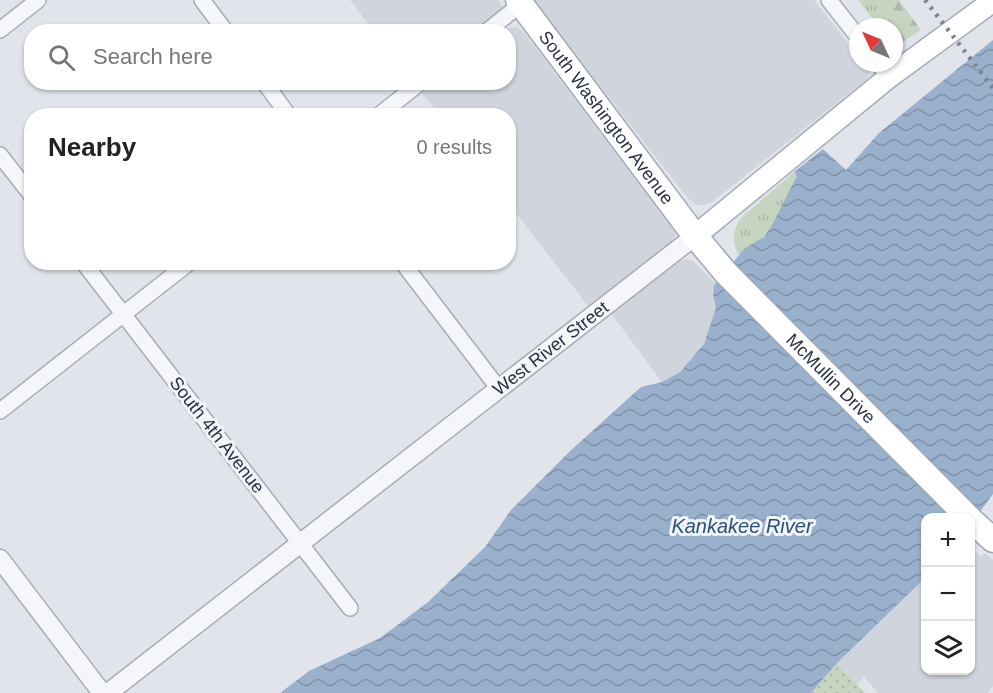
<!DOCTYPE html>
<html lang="en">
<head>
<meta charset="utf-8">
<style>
	body { margin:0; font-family:Helvetica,sans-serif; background:#f2f2f2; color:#222 }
	.controls { position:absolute; right:18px; bottom:18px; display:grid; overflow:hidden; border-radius:12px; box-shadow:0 2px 4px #0004 }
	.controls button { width:54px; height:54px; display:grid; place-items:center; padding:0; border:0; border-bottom:2px solid #e0e0e0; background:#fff; color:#222; font:30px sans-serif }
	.compass { position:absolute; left:849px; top:18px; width:54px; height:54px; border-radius:50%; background:#fff; box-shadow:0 2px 4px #0004; rotate:314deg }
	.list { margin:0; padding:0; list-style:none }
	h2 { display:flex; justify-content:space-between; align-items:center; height:78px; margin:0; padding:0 24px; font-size:26px }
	h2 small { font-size:20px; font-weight:400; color:#767676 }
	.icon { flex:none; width:33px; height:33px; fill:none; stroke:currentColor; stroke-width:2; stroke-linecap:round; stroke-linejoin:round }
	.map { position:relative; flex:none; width:993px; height:693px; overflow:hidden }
	.search { position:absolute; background:#fff; box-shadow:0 2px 4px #0004; left:24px; top:24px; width:492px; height:66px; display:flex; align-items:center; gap:15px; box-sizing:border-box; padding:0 21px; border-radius:24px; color:#767676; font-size:22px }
	.panel { position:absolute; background:#fff; box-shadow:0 2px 4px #0004; left:24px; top:108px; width:492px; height:162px; border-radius:24px }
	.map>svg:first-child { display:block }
	.built { fill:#cfd4dd }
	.grass { fill:url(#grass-tufts) }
	.forest { fill:url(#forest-firs) }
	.park { fill:url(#park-dots) }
	.water { fill:url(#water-waves) }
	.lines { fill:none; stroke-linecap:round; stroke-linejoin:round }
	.minor-casing { stroke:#a6abb6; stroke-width:18 }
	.tertiary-casing { stroke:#a6abb6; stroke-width:21 }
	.secondary-casing { stroke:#a6abb6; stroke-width:24 }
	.primary-casing { stroke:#a0a8b7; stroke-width:27 }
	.minor { stroke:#f4f6f9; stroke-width:15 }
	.tertiary { stroke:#f4f6f9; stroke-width:18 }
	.secondary { stroke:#fff; stroke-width:21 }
	.primary { stroke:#fff; stroke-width:24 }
	.rail { stroke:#7a8396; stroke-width:4.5; stroke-dasharray:3 6; stroke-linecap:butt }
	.labels { text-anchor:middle; stroke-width:6; stroke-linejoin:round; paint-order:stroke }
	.street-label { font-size:18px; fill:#283144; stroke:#f1f4f8 }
	.water-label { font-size:20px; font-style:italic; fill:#2f4f7b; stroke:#f1f4f8 }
</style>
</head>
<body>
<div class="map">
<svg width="993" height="693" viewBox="0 0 993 693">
	<defs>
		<pattern id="grass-tufts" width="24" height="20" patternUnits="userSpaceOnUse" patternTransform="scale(1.5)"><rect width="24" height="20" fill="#c6d5c2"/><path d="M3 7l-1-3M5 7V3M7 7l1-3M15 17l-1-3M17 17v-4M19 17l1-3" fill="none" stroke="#aab7a8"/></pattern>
		<pattern id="forest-firs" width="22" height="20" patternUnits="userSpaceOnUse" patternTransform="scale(1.5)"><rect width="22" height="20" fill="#c6d5c2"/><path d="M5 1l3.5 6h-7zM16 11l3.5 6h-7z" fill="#aab7a8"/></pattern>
		<pattern id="park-dots" width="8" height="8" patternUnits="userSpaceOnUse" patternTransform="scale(1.5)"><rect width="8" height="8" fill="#c6d5c2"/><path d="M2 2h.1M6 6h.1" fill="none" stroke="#aab7a8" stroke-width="1.8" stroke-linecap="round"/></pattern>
		<pattern id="water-waves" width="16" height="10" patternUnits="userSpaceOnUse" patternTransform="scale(1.5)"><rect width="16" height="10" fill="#9ab1cd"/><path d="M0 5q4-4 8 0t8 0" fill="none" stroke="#7e91a8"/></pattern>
	</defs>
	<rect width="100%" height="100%" fill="#e1e5eb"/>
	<path class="built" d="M350,0H498L501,4L503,9L475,31H374Z
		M532,0H814L858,56V63H863L868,69L869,74L867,79L712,202L703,205H696L687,197Z
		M515,27L520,29L526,35L676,233L675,238L670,243L588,306L509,204L508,116L440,115L422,93L436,83L508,82V32L504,31L509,28Z
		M686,259L693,261L715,283L713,295L716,308L704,344L680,372L662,382L610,312L680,261Z
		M971,547L981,557L985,553L993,560V686L987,693H878L864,677L857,684L837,663L925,578L926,670H970Z"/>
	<path class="grass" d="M858,0H875L906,40L895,48L894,46V27H879Z
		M794,172L797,175C788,193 778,220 765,235C758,244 746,247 739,255C731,243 733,230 740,219Z"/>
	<path class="forest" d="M875,0H899L921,30L906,40Z"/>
	<path class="park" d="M837,663L865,693H811Z"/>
	<path class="water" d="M993,40V494L971,524L970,518H926L925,578L837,663L811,693H280L309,671L380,638L428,602L485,547L511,510L569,452L641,387L662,382L680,372L704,344L716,308L713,295L714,285L745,248L764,237L772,225L797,176L794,172L823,149L846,170L879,133Z"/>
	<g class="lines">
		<g class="minor-casing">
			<path id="minor" d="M202,0L226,32
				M829,0L858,37
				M0,30L38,0
				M486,32L521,4
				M878,63L889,77
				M264,82L289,116
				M378,116L421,82
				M0,155L32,196
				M83,262L350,608
				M402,262L499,389
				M0,411L190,262"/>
		</g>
		<g class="tertiary-casing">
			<g id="tertiary">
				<path d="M0,559L102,693"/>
				<path id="s1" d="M108,693L695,236"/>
			</g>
		</g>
		<g class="secondary-casing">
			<path id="secondary" d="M695,236L889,77L993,1"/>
		</g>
		<g class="primary-casing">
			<g id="primary">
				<path id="s2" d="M518,0L695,236L726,273L969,518"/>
				<path d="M970,519L993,540"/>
			</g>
		</g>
		<use href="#minor" class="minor"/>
		<use href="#tertiary" class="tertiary"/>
		<use href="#secondary" class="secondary"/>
		<use href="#primary" class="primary"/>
		<path class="rail" d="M925,0L993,88"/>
	</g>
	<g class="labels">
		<g class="street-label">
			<text dy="6" stroke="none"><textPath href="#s2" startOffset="147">South Washington Avenue</textPath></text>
			<text dy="6" stroke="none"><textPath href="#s1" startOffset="561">West River Street</textPath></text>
			<text dy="6" stroke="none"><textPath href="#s2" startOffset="492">McMullin Drive</textPath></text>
			<text transform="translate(217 435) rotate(52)" y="6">South 4th Avenue</text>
		</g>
		<g class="water-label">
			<text x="742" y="533">Kankakee River</text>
		</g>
	</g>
</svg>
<div class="controls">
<button>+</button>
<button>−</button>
<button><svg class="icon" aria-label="layers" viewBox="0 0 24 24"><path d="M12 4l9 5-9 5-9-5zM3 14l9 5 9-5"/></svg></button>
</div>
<svg class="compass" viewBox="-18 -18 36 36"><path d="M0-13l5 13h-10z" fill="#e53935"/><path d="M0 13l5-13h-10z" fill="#767676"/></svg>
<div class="search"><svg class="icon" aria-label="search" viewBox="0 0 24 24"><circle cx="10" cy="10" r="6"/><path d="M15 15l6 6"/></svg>Search here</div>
<section class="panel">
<h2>Nearby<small>0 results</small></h2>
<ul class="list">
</ul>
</section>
</div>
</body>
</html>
